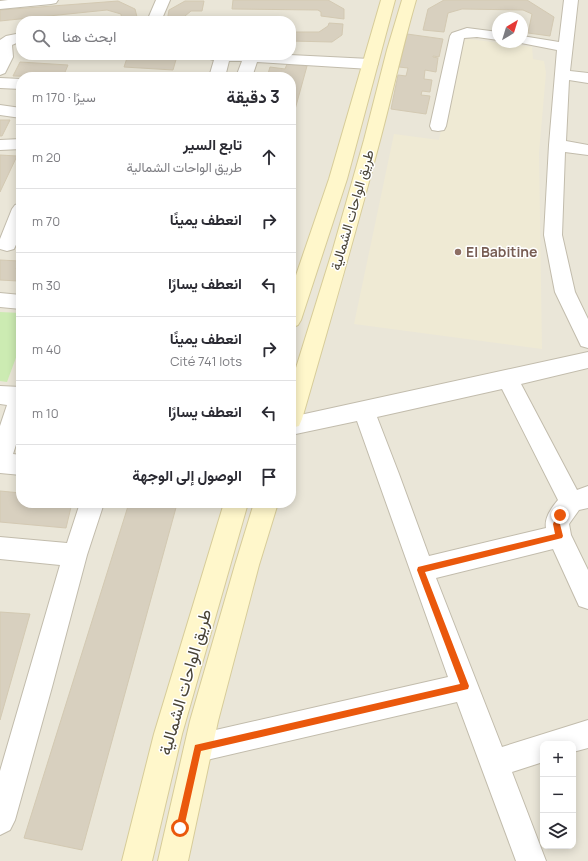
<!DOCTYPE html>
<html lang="ar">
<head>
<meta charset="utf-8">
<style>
	body { margin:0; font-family:Manrope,Vazirmatn,sans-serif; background:#f7f7f7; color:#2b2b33; direction:rtl }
	.controls { position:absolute; right:12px; bottom:12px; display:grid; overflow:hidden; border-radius:8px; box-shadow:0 2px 10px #0003 }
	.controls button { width:36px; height:36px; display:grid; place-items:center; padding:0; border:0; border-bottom:1px solid #e1e1e2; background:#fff; color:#2b2b33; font:20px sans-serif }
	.compass { position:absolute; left:492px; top:12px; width:36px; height:36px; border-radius:50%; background:#fff; box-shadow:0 2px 10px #0003; rotate:38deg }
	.stop { position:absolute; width:12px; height:12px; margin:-9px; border:3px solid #ea580c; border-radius:50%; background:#fff }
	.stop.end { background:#ea580c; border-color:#fff; box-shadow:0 1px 4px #0008 }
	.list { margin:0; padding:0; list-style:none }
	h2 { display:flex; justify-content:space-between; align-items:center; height:52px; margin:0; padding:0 16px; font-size:17px }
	h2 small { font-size:13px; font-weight:400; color:#7c7c81 }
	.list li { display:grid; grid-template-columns:26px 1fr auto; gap:12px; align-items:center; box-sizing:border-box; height:64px; padding:0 16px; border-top:1px solid #e1e1e2 }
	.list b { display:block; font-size:15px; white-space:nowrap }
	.list p { margin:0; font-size:13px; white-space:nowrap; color:#7c7c81 }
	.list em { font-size:13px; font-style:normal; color:#7c7c81 }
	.icon { flex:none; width:22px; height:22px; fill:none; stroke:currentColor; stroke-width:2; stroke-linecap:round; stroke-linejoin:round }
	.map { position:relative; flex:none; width:588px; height:861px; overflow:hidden; direction:ltr }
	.search { position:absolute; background:#fff; box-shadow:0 2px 10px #0003; left:16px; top:16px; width:280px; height:44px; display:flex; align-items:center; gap:10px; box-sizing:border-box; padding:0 14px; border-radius:16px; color:#7c7c81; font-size:15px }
	.panel { position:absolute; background:#fff; box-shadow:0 2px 10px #0003; left:16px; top:72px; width:280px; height:436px; border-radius:16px; direction:rtl }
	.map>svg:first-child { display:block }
	.residential { fill:#eae6d8; fill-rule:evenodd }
	.education { fill:#efead4 }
	.green { fill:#ccebb2 }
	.building { fill:#d8d0bf; stroke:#d3c9b2 }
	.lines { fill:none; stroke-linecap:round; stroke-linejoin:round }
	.minor-casing { stroke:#c2bcac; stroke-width:2 }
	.tertiary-casing { stroke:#c2bcac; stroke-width:2 }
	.secondary-casing { stroke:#d7cc99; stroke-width:2 }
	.minor { fill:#fff; fill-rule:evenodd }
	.tertiary { fill:#fff; fill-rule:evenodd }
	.secondary { fill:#fff7cb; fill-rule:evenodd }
	.route { fill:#ea580c }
	.education-dot { fill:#8d6e63; stroke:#fff; stroke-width:1.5 }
	.labels { text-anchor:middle; stroke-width:3; stroke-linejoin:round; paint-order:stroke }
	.street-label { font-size:14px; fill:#4a4538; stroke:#fff }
	.education-label { font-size:14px; font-weight:bold; fill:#785e54; stroke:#fff; text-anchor:start }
	.near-street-label { font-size:17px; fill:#4a4538; stroke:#fff }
</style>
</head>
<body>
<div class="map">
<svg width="588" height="861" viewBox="0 0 588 861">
	<rect width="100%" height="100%" fill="#f6f3ea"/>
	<path class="residential" d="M0,0H588V861H0ZM498,18H522V42H498ZM21,21H291V55H21ZM21,77H291V503H21ZM543,744H573V846H543Z"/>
	<path class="education" d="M469,39L532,47L533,59L544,61L546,73L539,153L542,349L354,324L394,134L439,140L459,41Z"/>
	<path class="green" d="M0,312L21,313V344L7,382L0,381Z"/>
	<path class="building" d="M233,0H328L344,9V19L321,16V12L318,10L232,9Z
		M444,0H527L554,17L550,36L528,33L532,14L523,10L462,9L448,13L444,32L423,30L428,9Z
		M118,1L135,9L138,21H122L121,14L107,10L0,21V10Z
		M185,1H204L202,11H191L185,16L186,21H167L169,10Z
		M329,23L343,24L342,35L332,42L291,41V32H319L328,26Z
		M407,34L443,39L439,57L433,56V57L438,58L436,72L425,70L424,79L432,80L430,92L422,91L421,95L430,96L426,114L391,109L398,75L406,76L408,68L399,67Z
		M128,55H153L177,56L173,70L124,67Z
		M20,62L68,65L63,77L13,76Z
		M287,64L307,66L291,124V77H267L270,67L285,69Z
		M0,120H10L2,136H0Z
		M0,155L17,156L0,192Z
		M0,260L19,261L16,269H21L18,281L0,280Z
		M0,491L21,493V503H72L66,528L0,522Z
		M129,503L177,504L82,850L24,838Z
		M0,612L30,614L0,720Z"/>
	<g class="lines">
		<g class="minor-casing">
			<path id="minor" d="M156,0H170L161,21H147Z
				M564,0H578L570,71L588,73V83L569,80L566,141L588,145V155L565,152L562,235L575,292L588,319V348L581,346L555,292L544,235L549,145L557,50L516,42H522V36L559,42Z
				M467,28L498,32V40L477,37L464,38L446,126L444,130L438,131L432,130L430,126L450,36L452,33Z
				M21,33V41L12,45L13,57L5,73L0,75V40L6,36Z
				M204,55H290L370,59L375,61L378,64L375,67L370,69L257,62L252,77H236L242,61H229L225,77H209L214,60L206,58Z
				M0,78L21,79V89L0,88Z
				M0,105L21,108V118L0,115Z
				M21,139V149L0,150V140Z
				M21,203C21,220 22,234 14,249L7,251L0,249V239L12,209L15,205Z
				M0,293L21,295V309L0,307Z
				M588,352V368L521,384L577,490L588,486V508L579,510L569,524L571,535L588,570V609L579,606L553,549L436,578L502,747L588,720V748L573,752V744H543V762L512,772L546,861H516L457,702L198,762L188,758L184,748L188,738L198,734L448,677L357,421L291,435V417ZM502,389L558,500C552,507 544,518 546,528L429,556L399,474L377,417Z
				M0,386L21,387V429L13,454L21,455V475L0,473V426L7,405L0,404Z
				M80,503H104L87,555L52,687L15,820L10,830L0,835V771L60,565L0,559V537L67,543Z"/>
		</g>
		<g class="tertiary-casing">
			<path id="tertiary" d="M8,0H58L56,3L51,4L0,9V1Z"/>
		</g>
		<g class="secondary-casing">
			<path id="secondary" d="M381,0H395L347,179L301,320L298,325L291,328V290L329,179Z
				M402,0H416C402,48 392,96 379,144C355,236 328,328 302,419L299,426L291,428V384L333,249L364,140L387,50Z
				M224,503H248L182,734L152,861H122L154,734Z
				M254,503H278L259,565L218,721L188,861H158L190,721L235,565Z"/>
		</g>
		<use href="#minor" class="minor"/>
		<use href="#tertiary" class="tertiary"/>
		<use href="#secondary" class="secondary"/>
	</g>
	<path class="route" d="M560,511L564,515L560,524L563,536L562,538L425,572L469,686L468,689L201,751L184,828L183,831L180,833L177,831L176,828L195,745L460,684L417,570L418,567L555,534L553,524L558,512Z"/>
	<circle class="education-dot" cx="458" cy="252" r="4"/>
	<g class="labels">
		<g class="street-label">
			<text transform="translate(352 210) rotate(-74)" y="5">طريق الواحات الشمالية</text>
		</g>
		<g class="education-label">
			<text x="466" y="257">El Babitine</text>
		</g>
		<g class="near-street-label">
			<text transform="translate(185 682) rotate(-74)" y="6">طريق الواحات الشمالية</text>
		</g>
	</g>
</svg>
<div class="controls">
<button>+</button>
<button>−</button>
<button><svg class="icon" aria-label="layers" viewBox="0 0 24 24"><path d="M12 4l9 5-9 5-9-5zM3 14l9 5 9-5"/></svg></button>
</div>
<svg class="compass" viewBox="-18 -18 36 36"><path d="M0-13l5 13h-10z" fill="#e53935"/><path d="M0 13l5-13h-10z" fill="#7c7c81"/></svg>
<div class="stop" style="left:180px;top:828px"></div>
<div class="stop end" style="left:560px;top:515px"></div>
<div class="search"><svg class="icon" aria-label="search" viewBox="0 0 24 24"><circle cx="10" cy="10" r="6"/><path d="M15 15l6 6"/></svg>ابحث هنا</div>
<section class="panel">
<h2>3 دقيقة<small>سيرًا · 170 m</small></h2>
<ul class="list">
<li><svg class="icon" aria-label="ahead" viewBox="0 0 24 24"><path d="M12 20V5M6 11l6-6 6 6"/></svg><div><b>تابع السير</b><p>طريق الواحات الشمالية</p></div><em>20 m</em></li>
<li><svg class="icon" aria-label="right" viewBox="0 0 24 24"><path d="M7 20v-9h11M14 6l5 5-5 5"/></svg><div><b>انعطف يمينًا</b></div><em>70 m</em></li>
<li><svg class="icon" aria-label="left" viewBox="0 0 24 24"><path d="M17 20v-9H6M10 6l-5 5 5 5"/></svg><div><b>انعطف يسارًا</b></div><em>30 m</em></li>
<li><svg class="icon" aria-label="right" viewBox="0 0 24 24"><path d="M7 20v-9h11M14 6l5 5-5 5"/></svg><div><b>انعطف يمينًا</b><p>Cité 741 lots</p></div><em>40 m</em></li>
<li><svg class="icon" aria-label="left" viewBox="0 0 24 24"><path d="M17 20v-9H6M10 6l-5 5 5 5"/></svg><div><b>انعطف يسارًا</b></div><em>10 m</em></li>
<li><svg class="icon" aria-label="arrive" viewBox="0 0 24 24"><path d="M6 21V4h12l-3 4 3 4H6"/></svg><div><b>الوصول إلى الوجهة</b></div></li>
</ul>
</section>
</div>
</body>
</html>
